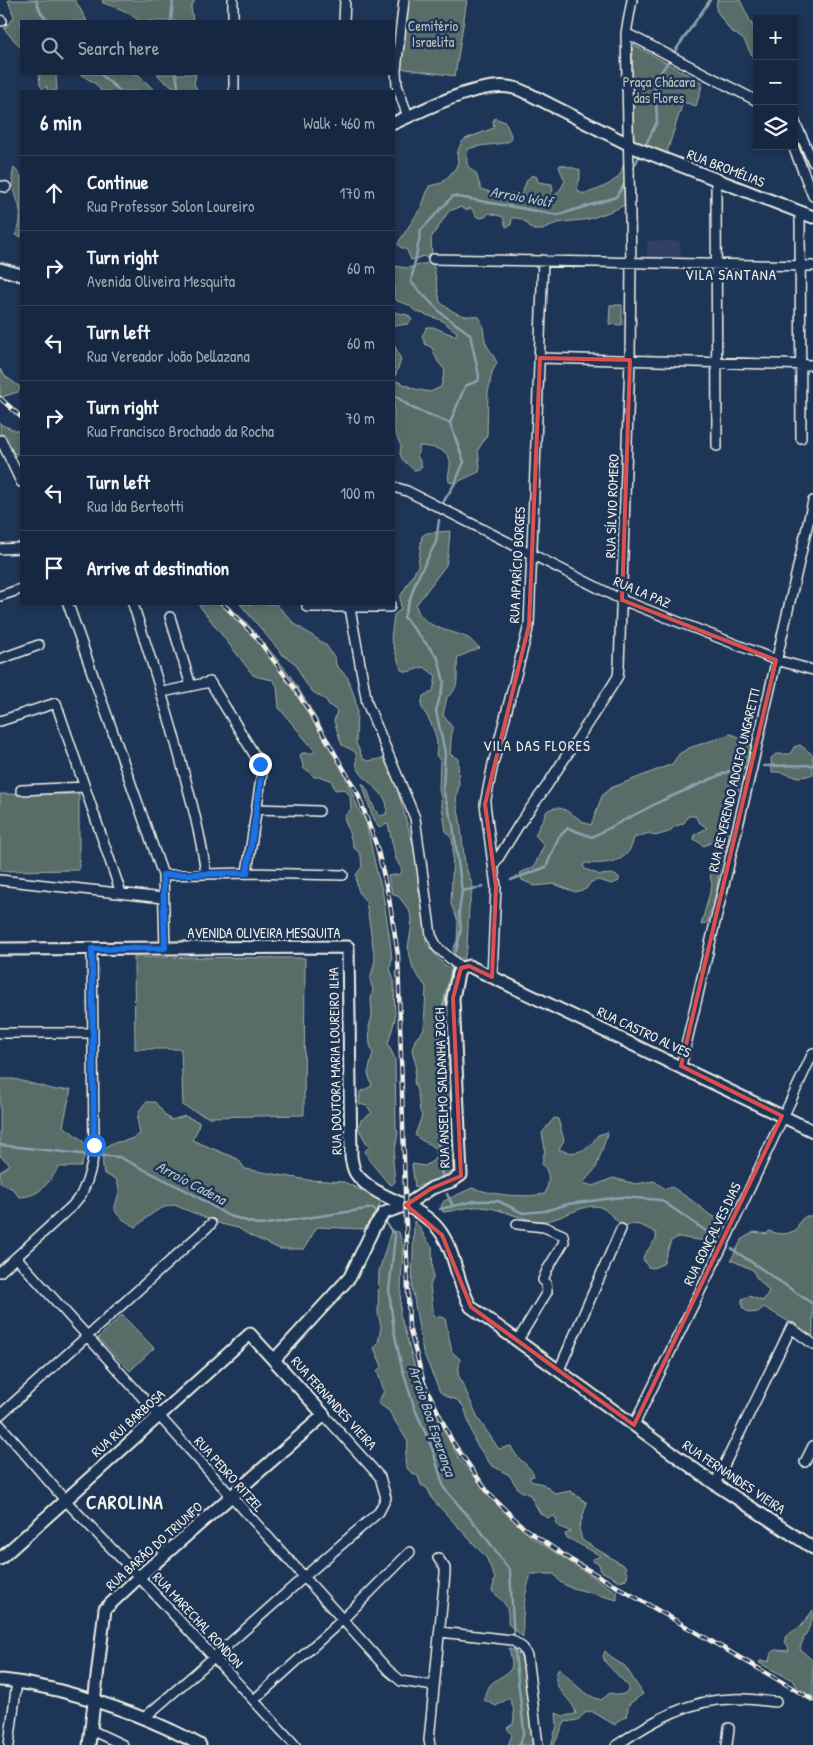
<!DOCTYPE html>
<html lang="en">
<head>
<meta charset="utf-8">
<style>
	body { margin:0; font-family:"Patrick Hand",sans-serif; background:#23344c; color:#f1f3f6 }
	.controls { position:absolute; right:15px; top:15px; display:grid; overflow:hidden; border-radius:0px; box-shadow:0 2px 8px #0003 }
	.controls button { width:45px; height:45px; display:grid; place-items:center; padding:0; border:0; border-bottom:1px solid #35445a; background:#162841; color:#f1f3f6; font:25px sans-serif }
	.stop { position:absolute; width:15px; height:15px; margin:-11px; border:4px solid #1a73e8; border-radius:50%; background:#fff }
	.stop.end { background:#1a73e8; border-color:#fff; box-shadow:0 1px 5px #0008 }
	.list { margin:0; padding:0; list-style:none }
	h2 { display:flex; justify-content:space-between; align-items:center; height:65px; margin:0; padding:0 20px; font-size:21px }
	h2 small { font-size:16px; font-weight:400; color:#9ea6b1 }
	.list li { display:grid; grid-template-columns:32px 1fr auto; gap:15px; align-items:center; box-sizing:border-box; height:75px; padding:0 20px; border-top:1px solid #35445a }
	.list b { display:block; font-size:19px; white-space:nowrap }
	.list p { margin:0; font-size:16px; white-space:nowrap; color:#9ea6b1 }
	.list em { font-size:16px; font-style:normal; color:#9ea6b1 }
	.icon { flex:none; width:28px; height:28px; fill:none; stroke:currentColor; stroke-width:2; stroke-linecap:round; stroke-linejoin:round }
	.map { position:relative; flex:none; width:813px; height:1745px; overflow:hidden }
	.search { position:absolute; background:#162841; box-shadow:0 2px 8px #0003; left:20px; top:20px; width:375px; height:55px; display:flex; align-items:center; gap:12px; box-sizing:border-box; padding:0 18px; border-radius:0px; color:#9ea6b1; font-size:19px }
	.panel { position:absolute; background:#162841; box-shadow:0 2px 8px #0003; left:20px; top:90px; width:375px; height:515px; border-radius:0px }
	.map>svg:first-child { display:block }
	.built { fill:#314163 }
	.green { fill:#586d68; stroke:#a6afa8 }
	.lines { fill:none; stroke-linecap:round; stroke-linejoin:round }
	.stream { stroke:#8aa3ae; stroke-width:2.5 }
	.street-casing { stroke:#f4f1e8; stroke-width:12 }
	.secondary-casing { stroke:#f4f1e8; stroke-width:15 }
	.street { stroke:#1d3557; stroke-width:9 }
	.secondary { stroke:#1d3557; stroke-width:11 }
	.rail-casing { stroke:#f4f1e8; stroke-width:4.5 }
	.rail { stroke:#1d3557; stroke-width:2.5; stroke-dasharray:8; stroke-linecap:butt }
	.route { stroke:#1a73e8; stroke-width:6 }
	.marked { fill:none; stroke:#dc504e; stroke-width:4; stroke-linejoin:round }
	.labels { text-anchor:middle; stroke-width:5; stroke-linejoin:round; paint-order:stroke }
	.park-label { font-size:14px; fill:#bdc3bb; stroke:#1d3557 }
	.street-label { font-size:14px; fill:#f4f1e8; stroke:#1d3557 }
	.water-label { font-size:15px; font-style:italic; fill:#b6c4c6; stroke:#1d3557 }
	.neighbourhood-label { font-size:15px; letter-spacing:1px; fill:#f4f1e8; stroke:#1d3557 }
	.district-label { font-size:19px; font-weight:bold; letter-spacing:1px; fill:#f4f1e8; stroke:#1d3557 }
</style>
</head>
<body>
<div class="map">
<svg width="813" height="1745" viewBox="0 0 813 1745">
	<rect width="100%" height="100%" fill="#1d3557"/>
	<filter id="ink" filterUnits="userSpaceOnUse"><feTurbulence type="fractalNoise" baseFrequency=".02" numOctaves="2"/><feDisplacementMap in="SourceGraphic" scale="10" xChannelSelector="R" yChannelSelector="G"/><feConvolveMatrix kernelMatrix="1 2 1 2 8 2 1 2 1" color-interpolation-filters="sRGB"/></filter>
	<g filter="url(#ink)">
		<path class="built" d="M647,241H680L681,257L647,258Z"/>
		<path class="green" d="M8,0H75L87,21H21V48L4,29L14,17Z
			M102,0H195L191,7L193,21H140L123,10L103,3Z
			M409,0H467L455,76L399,68Z
			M717,0H740L757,35V73L755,62L744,40L730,30L716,10Z
			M632,44L703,83L696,106L683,102L666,155L634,143Z
			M39,74H56L57,91H47V86L43,89L40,85Z
			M80,74H138L155,91H101L96,84Z
			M157,74H196L194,84L198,91C182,91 167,87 157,74Z
			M495,118L505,122L511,135L510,141C496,146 481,144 468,149C467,162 464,166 476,173L481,189L501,196L512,193L521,195L527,180L532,175L537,177L538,182L552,184L553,191L547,198C557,196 561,189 565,181L559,167L560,165H562L580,170V178L577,188L580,193C589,195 612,184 618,177C621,174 622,169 623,165L625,167L626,204C616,210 601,215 589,219C575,222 554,220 543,230H533C527,223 522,217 512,218L511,225L506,227L503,217L489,213L485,217L481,218L477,217L471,208L466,210L460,207L449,211L431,238L432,256L440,302C447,308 457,315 466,316C471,316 474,315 479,317C484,325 483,331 485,340C487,348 494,355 497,363L492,372L488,393L487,435L478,450L480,467L479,472L455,483L449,482C447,475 450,471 450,465C452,449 432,447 420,446L417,455L422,466L419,469L414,470L402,459L400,454L401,446L394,430V380L415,389L430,392L441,387L445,370L438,362L432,348L425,344L422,336L427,327H433L455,336L457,332L441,320L415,311L409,305L397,301L394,297V266L407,268L428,263V260L424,256L411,260L407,250L400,247L398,244L400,240L422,206L429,186L442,183L455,169L458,162L457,154L461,143L465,139L494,128L493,121Z
			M14,168L21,176V237L15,235C17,230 20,225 20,219C22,200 7,187 14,168Z
			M610,305H622V325L609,324Z
			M394,312L408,315L412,320L408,324L394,326Z
			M394,344L401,360L394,379Z
			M0,369L6,377L19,386L20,389L18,392L2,397L0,395Z
			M0,423L2,425L17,431L21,429V453L16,454L8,451L0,437Z
			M450,531L448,555L446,565L416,605C421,629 450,629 468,638C473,641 475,646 480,648L458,657C455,674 462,688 447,697L443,715L452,727L450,754L458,759L459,785L456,800L460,820L465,865L473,886L469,907L467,948L464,959C458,960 454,954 453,949L457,941L458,921L451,904L453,848L452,839L446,831L439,788L440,760L436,755C440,736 430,721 421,706L423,696L433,691L436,676L424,667L407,672L401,670L391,638L394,615L401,609L400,597L418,566L422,536L427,533Z
			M198,604H226L245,621L287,671L308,704L337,757L359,810L366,822L377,873L382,889L390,940L392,960L390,968L394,981L395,1019L388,1044L395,1059L396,1128L398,1133L393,1161L395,1182L392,1185L388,1183L369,1160L365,1151L369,1147L358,1128L361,1120L372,1113L367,1106L359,1104L360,1092L372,1086L368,1073L373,1053L370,1045L369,1027L372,1016L371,999L373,990L370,980L375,960L366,901C357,893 357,886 356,875L362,867L361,856L358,851L354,848L344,817L351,809L350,796L345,789L335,790L331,780L321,777H314L309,771L304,769L300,755L302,753H314L315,751L279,708L277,686L273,680L258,677L253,675Z
			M240,604H276L295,624L326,645L335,658L336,665L348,678L355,699L357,710L356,743L363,759L368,761L385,758L389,761L418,861V887L425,915L426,943L444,965L454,969L447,1002L452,1097L453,1171L435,1181L415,1187L412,1164L425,1166L434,1160L437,1150C431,1143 421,1142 415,1135L422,1116L420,1111L418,1095L414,1081L416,1065L412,1050L415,1040L424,1029L426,987L413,969L408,947L411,930L412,919L409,910L399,897L392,893L388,876L401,874L402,870L396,859L388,824L378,827L371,812L362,783C372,792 370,809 381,816L386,814C392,795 369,786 360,772C355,766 357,761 356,753L352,750L342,745L334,721L337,711L329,705L326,700L313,692L303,680L296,664L283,655Z
			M731,734L745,739L752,745L741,775L738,791L720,826L729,834L728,842L720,864L717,888L708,922L701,925L712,885L710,875L716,845L714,841L704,846L694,839V835L707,828L699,822L695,816H688L684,823L674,827L669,832L655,836L649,833L634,838C633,841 632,846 630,849C623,864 600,864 586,863L583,865L585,869L600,875L612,874L619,877V881L612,884L598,880L591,882L586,889L575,892L554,884L535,886L522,880L520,873L534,867L544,845L535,835L547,811C563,800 576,821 591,825L602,796L611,788L672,764L679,754L689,748Z
			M800,745L813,755V774C792,782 790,771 772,772L771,758L776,754H790L794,747Z
			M0,794H79V870L0,871Z
			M134,957L305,958L304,1115L208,1117L183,1106L181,1049H135Z
			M0,1079H14L56,1090L71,1089L63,1126L81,1139L87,1147L81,1167H59C48,1183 40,1197 19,1197L13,1189L0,1183V1172L10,1164L0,1156Z
			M146,1102H155L165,1115L171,1120L185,1116L199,1122L198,1129L192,1140L238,1159L245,1169L308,1180L344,1182L382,1200L377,1211L364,1229L317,1227L304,1249H280L251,1236L238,1228L221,1224L174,1205C157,1207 148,1217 136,1227C131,1224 124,1221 119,1216C110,1208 119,1200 119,1190C119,1186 117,1183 116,1179L104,1174C97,1130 118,1150 140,1134C137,1118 135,1115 146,1102Z
			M554,1118L558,1119L564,1140L559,1149C575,1157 589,1150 598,1135L608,1132L596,1168L583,1183L593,1186L613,1178L636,1184L654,1181L665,1189L672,1187L694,1202L710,1215L722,1220L718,1236L712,1242L678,1237L671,1241L663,1264L653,1268L648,1267L643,1259L644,1255L656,1239V1233C643,1226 638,1222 624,1226C615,1221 607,1209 600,1207C585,1202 561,1220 545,1221C523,1222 503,1208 481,1207C469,1206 456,1211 443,1212L441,1206L444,1201L472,1188C494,1195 523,1198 545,1194C549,1183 551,1173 542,1164L545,1149L542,1133Z
			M806,1216H813V1336L764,1307L758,1312L749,1313L742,1307V1299L749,1296L763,1301L769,1291L756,1277L753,1270L731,1260L742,1239L754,1232L767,1234L769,1231C780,1235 785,1235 796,1230L801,1220Z
			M414,1221C425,1231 421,1236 432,1246L433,1278L430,1286L434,1316L445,1318L452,1352L460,1359L458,1374L479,1420L499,1449L511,1446C516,1460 532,1466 534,1476L530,1477V1481L543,1484L556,1494L570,1491L587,1503L579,1528L582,1540L626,1567L625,1570L628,1574L626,1579L620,1581L601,1571L599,1564L592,1561L593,1559L601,1556L566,1537L565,1534L571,1532L556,1525L557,1520L554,1516L547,1518L540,1513L530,1495L519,1490L509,1475L491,1465L475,1442L464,1407L457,1400L448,1397L440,1392L423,1352L412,1287Z
			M391,1231L399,1232L403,1246L400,1314L421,1388L460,1460L531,1537L617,1592V1600L569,1587L560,1582L554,1574H531C524,1595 522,1615 523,1637L508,1624C509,1604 505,1604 492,1591L495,1578L486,1557L433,1500L427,1488L421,1485L418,1476C400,1469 405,1457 408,1442L389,1411L378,1403L384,1391L377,1371L382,1366L374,1348L378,1343L381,1327L378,1313L379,1271Z
			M122,1315L154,1348L130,1371L98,1338Z
			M813,1610C813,1627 804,1633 800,1649L813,1661V1697L797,1688L794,1681L759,1663L760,1661H769L771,1653L775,1650L789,1651L788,1646L785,1642V1637L802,1625Z
			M509,1648L521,1655L534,1745H508L512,1735L507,1728L513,1724C515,1715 514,1706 509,1698L496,1706L484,1700C486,1676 512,1678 512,1664C512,1659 510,1653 509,1648Z
			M605,1651L616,1661L625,1666L643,1694L629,1704L626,1717L619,1720L615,1725L591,1711L585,1713L578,1720L565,1722L554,1745H551L557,1726L556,1713L563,1716L576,1714C573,1696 547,1689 559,1668C572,1681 583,1695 601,1700L610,1693L619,1695L626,1693L629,1687L605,1662L603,1656Z"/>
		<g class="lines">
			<path class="stream" d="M36,0L41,13L48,21
				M171,21L173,0
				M673,54L710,0
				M100,74L120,91
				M176,74L179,91
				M644,148L657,122L655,81L670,59
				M632,170L641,153
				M394,395L412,408L450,423
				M442,504L455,483L464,462L450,423L465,386L478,381L479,376L470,334L442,314L411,282L421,230L453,196L558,215L616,197L626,182
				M439,520L436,542L416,581L404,617L438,658L444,682L436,711L445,753L443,790L453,825L462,891L459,912L461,929L456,951
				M764,766L813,765
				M511,880L546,867L559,837L568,828L592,837L661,801L734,769L748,767
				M462,891L483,887
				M0,1145L91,1155
				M96,1155L119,1157L191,1193L227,1215L260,1225L373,1208L378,1214
				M442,1177L437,1133L441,1082L439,1024L452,969
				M447,1194L453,1206
				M440,1209L475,1201H498L523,1213L545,1211L568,1204L621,1197L661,1200L713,1236
				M384,1220L395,1236L389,1291L394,1331L401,1364L414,1407L432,1448L444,1488L481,1531L510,1571L514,1639
				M732,1249L813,1304
				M514,1645L524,1731L520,1745"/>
			<g class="street-casing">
				<path id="street" d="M233,0V21
					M404,0L396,70L397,85L408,117
					M0,20L2,21
					M344,21L345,0
					M626,33L757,101
					M234,74V91
					M794,120L813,162
					M793,146L813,196
					M716,180L717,446
					M0,186L6,187
					M800,212L801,438
					M433,259L813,266
					M540,358L813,365
					M1,440L21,482
					M394,487L407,491L622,600L776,660L813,670
					M0,549L21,548
					M0,596L21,589
					M68,604L163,875L165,949
					M133,604C150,656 167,708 181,762C191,799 201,836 206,874
					M307,604V607H390V604
					M350,608L367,703L415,818L431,935L437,947L461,968
					M170,617L191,686
					M0,659L39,645
					M163,692L210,682L260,764L262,772L247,873
					M0,721L56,703L121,893
					M21,790L85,787
					M256,809L319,811
					M494,865L520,823L546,787L612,686L618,676L619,666L630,360L631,262L626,33L632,0
					M163,875L247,873L343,875
					M0,880L163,898
					M492,977L496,887L485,804L493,764L529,625L543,260
					M0,1033H93
					M681,1066L752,767L813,501
					M517,1224L544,1227L563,1235L564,1242L547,1270L543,1280L546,1283L547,1292L518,1340
					M16,1257L388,1670L401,1681L434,1686
					M0,1272L72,1206L81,1195L87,1181L92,1164L94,1145L92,949
					M559,1370L621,1229
					M0,1415L211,1224
					M0,1425L65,1500L139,1577L295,1745
					M634,1425L728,1235L813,1053
					M805,1462L813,1446
					M715,1484L791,1328L813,1344
					M440,1632L512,1640L523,1648L527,1656L538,1745
					M254,1700L342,1620L410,1552
					M145,1717C224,1650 300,1579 379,1512L386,1498L380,1477L324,1415
					M91,1730L123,1745
					M9,1745L17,1681
					M430,1745L429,1740L445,1574V1568L438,1558
					M617,1745C652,1721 690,1699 733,1699C747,1698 762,1701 776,1702
					M727,1745L729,1728"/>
			</g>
			<g class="secondary-casing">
				<path id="secondary" d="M394,123C424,110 482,79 514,88C519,89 524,92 529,94L638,149L813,217
					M0,269L21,275
					M0,949L348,947L351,1157C352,1162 353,1171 357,1175C376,1199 412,1202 434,1224C456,1246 455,1281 471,1307L715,1484L813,1548
					M274,1360L350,1277L374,1227L384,1213L406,1205L432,1188L452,1181L461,1175L453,998L458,974L461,968L469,966L492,977L813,1131
					M0,1559L250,1334L324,1415L139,1577L105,1609L89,1745
					M0,1680C20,1681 38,1686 57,1690C107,1703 155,1720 200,1745"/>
			</g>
			<use href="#street" class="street"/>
			<use href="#secondary" class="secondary"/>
			<g class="rail-casing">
				<path id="rail" d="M0,398L21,417
					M223,604L256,637L295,689L330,745L358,794L377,847L389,898L398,955L409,1327L424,1383L452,1441L490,1495L524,1528L571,1560L813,1700"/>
			</g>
			<use href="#rail" class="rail"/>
		</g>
	</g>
	<g class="lines" filter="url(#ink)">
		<path class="route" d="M94,1145L92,949L165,948L163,875L247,873L262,772L260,764"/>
	</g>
	<path class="marked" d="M540,358L630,360L622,600L776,660L681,1066L782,1116L634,1425L471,1307L442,1235L406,1205L432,1188L461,1176L453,998L461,968L469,966L492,977L496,887L485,804L529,625Z"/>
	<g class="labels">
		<g class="park-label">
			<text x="433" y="31">Cemitério<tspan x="433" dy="16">Israelita</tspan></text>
			<text x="659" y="87">Praça Chácara<tspan x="659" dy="16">das Flores</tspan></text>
		</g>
		<g class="street-label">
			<text transform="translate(726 168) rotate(21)" y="5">RUA BROMÉLIAS</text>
			<text transform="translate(612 506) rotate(-88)" y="5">RUA SÍLVIO ROMERO</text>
			<text transform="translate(517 565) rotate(-87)" y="5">RUA APARÍCIO BORGES</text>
			<text transform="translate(642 592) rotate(23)" y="5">RUA LA PAZ</text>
			<text transform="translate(734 780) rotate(-77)" y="5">RUA REVERENDO ADOLFO UNGARETTI</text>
			<text x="264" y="938">AVENIDA OLIVEIRA MESQUITA</text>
			<text transform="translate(644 1032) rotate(25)" y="5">RUA CASTRO ALVES</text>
			<text transform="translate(335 1061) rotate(-91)" y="5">RUA DOUTORA MARIA LOUREIRO ILHA</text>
			<text transform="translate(442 1088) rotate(-92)" y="5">RUA ANSELMO SALDANHA ZOCH</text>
			<text transform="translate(712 1234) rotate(-64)" y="5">RUA GONÇALVES DIAS</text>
			<text transform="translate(334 1403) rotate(48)" y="5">RUA FERNANDES VIEIRA</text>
			<text transform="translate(128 1423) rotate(-42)" y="5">RUA RUI BARBOSA</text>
			<text transform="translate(229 1474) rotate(48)" y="5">RUA PEDRO RITZEL</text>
			<text transform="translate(734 1477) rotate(34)" y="5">RUA FERNANDES VIEIRA</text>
			<text transform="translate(154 1546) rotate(-42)" y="5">RUA BARÃO DO TRIUNFO</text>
			<text transform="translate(198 1620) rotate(47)" y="5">RUA MARECHAL RONDON</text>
		</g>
		<g class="water-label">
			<text transform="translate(521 197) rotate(10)" y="5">Arroio Wolf</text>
			<text transform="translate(191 1183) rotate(28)" y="5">Arroio Cadena</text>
			<text transform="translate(432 1421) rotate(71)" y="5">Arroio Boa Esperança</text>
		</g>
		<g class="neighbourhood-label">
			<text x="731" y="280">VILA SANTANA</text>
			<text x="537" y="751">VILA DAS FLORES</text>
		</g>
		<g class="district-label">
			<text x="125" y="1509">CAROLINA</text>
		</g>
	</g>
</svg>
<div class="controls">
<button>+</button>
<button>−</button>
<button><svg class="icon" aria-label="layers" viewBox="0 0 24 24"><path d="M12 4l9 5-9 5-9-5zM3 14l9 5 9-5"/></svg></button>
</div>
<div class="stop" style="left:94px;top:1145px"></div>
<div class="stop end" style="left:260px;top:764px"></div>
<div class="search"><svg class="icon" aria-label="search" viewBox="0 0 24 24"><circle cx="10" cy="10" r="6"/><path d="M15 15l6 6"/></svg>Search here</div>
<section class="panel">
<h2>6 min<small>Walk · 460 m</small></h2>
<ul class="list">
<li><svg class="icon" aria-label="ahead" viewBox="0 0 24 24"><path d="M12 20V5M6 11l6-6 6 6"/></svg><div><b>Continue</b><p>Rua Professor Solon Loureiro</p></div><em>170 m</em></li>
<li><svg class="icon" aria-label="right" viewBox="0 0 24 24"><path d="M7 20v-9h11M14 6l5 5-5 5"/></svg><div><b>Turn right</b><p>Avenida Oliveira Mesquita</p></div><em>60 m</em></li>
<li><svg class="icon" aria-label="left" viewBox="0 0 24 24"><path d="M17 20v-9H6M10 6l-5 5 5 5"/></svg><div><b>Turn left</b><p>Rua Vereador João Dellazana</p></div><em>60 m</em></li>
<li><svg class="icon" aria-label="right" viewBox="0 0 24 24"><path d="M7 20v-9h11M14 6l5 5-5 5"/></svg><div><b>Turn right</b><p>Rua Francisco Brochado da Rocha</p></div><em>70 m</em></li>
<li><svg class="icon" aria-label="left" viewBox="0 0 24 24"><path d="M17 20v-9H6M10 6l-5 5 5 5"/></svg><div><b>Turn left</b><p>Rua Ida Berteotti</p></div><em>100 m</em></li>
<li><svg class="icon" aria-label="arrive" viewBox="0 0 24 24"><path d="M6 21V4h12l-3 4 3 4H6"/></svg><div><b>Arrive at destination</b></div></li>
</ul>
</section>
</div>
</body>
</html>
